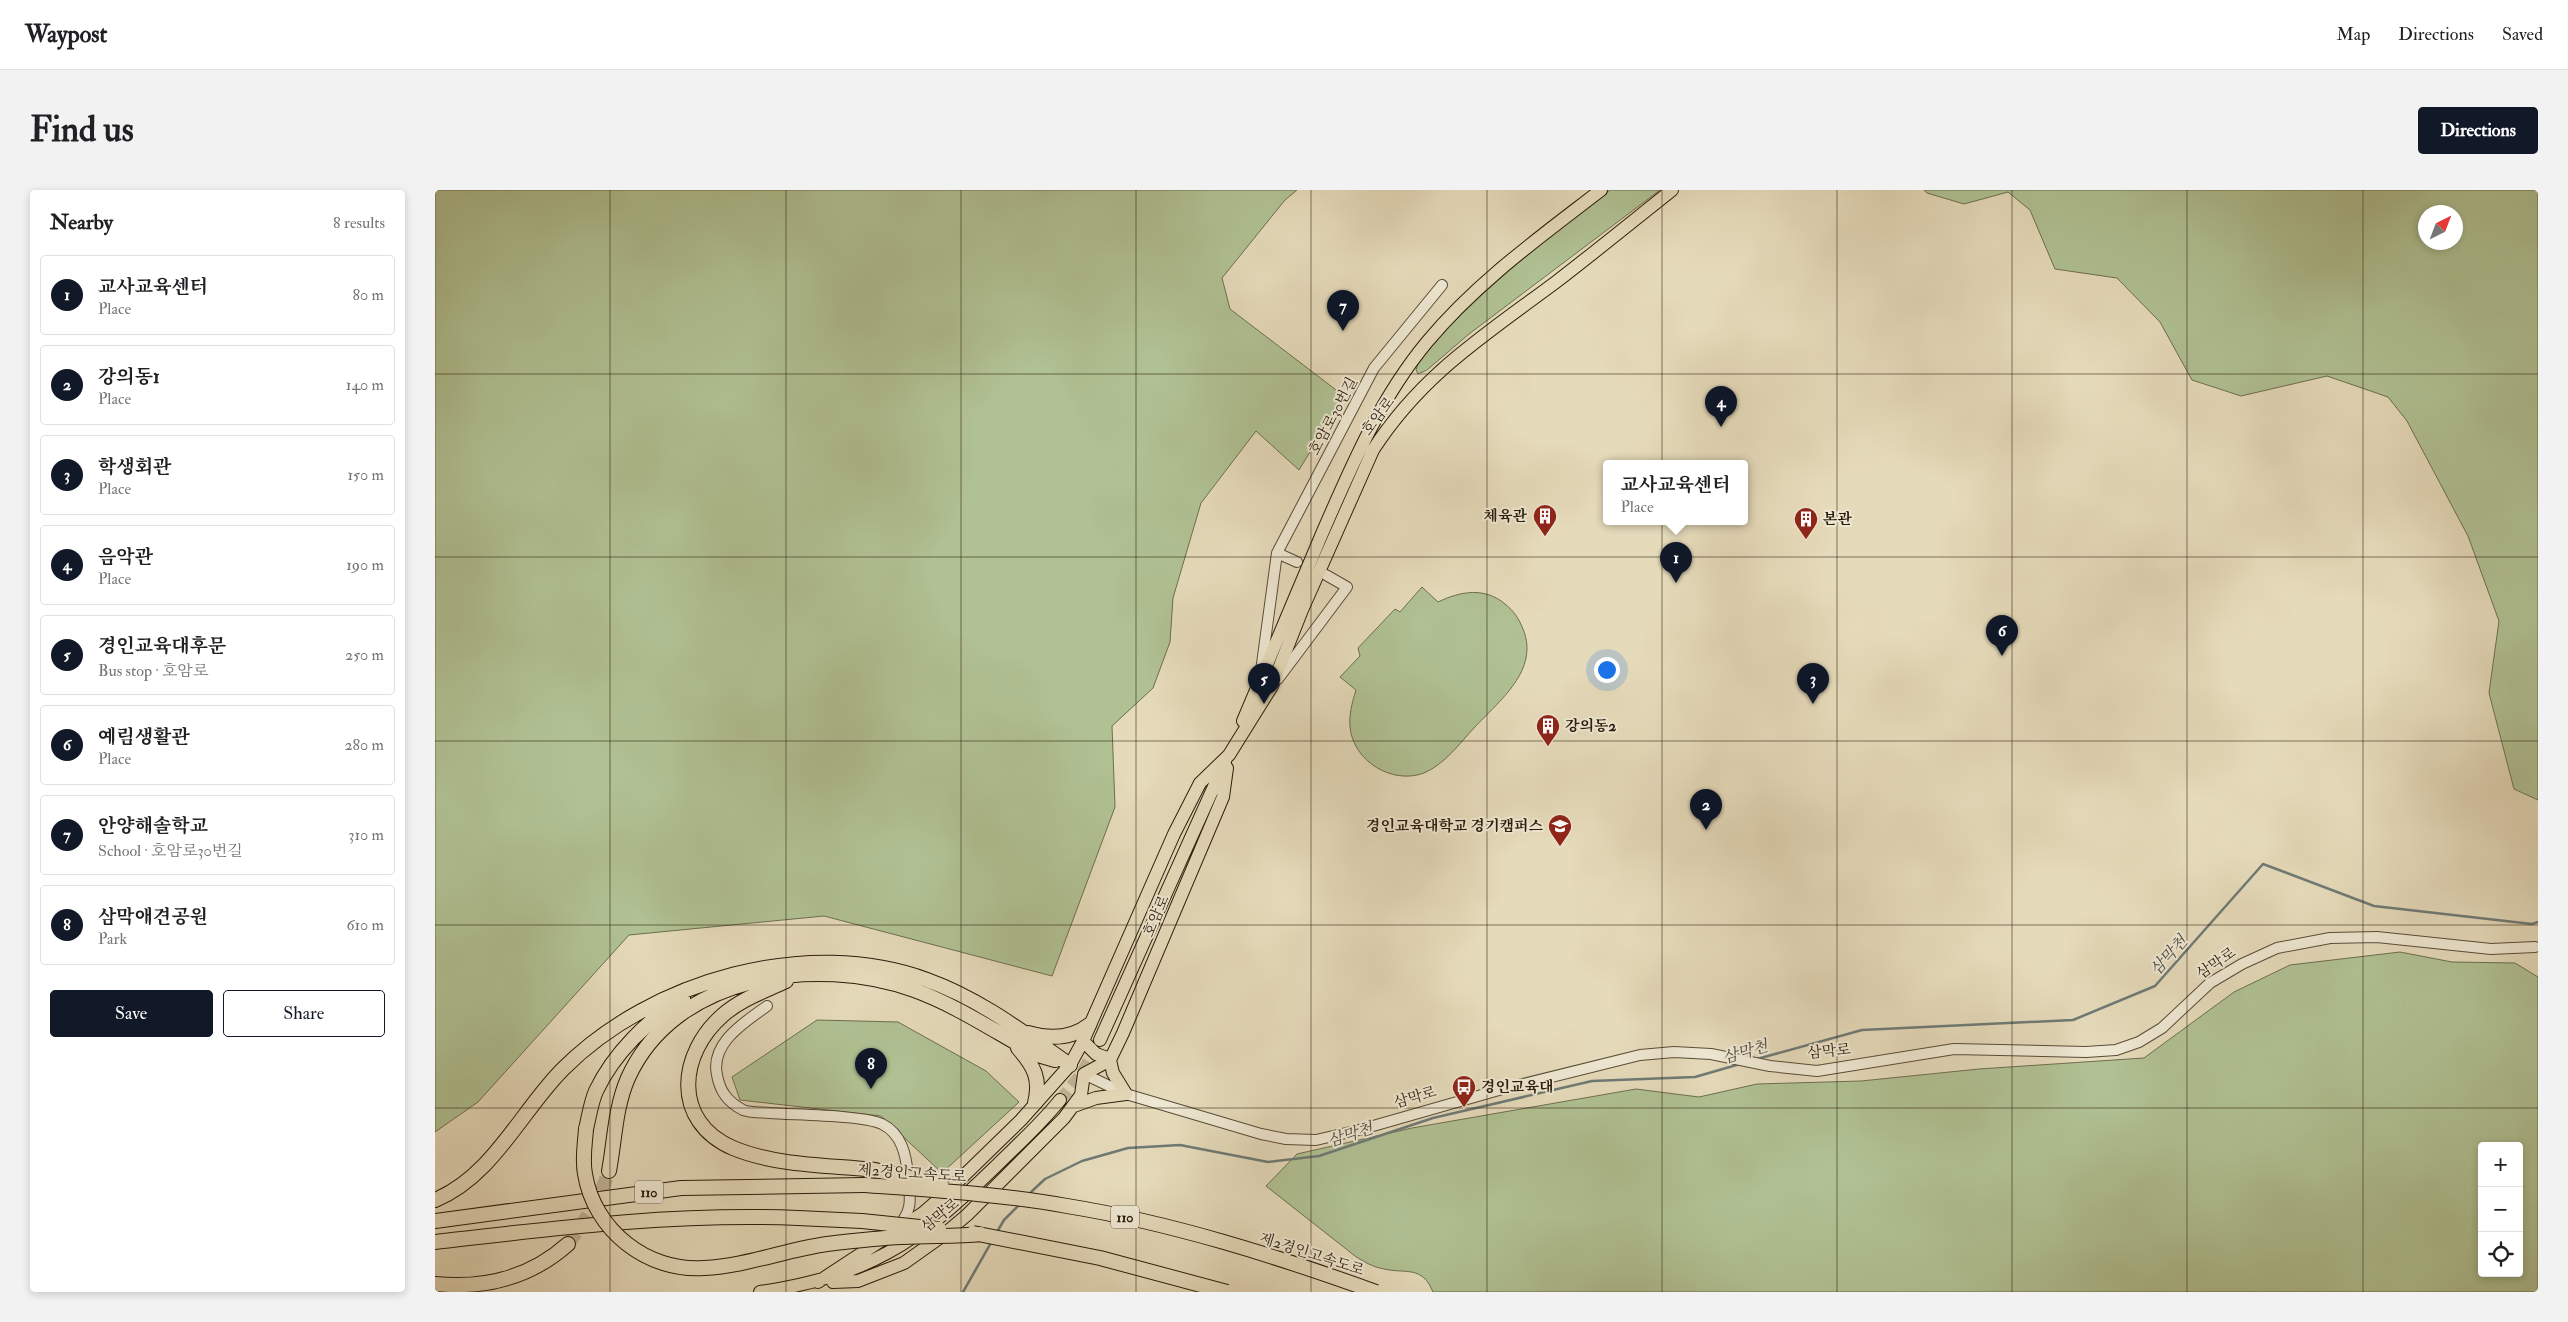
<!DOCTYPE html>
<html lang="en">
<head>
<meta charset="utf-8">
<style>
	body { margin:0; font-family:"IM FELL Double Pica","Noto Serif KR",serif; background:#f2f2f2; color:#202124 }
	.controls { position:absolute; right:15px; bottom:15px; display:grid; overflow:hidden; border-radius:5px; box-shadow:0 2px 8px #0003 }
	.controls button { width:45px; height:45px; display:grid; place-items:center; padding:0; border:0; border-bottom:1px solid #e0e0e0; background:#fff; color:#202124; font:25px sans-serif }
	.compass { position:absolute; left:1983px; top:15px; width:45px; height:45px; border-radius:50%; background:#fff; box-shadow:0 2px 8px #0003; rotate:42deg }
	.you { position:absolute; left:1171px; top:479px; width:18px; height:18px; margin:-12px; border:4px solid #fff; border-radius:50%; background:#1a73e8; box-shadow:0 0 0 8px #1a73e833 }
	.badge { display:grid; place-items:center; width:32px; height:32px; border-radius:50%; background:#111827; color:#fff; font-size:16px; font-weight:700 }
	.pin { position:absolute; translate:-50% -41px; filter:drop-shadow(0 1px 2px #0008) }
	.pin::after { content:''; position:absolute; top:26px; width:18px; height:15px; background:inherit; clip-path:polygon(0 0,100% 0,50% 100%) }
	.popup { position:absolute; left:1168px; top:270px; width:145px; height:65px; box-sizing:border-box; display:grid; place-content:center; border-radius:5px; background:#fff; filter:drop-shadow(0 1px 4px #0005); font-size:16px; white-space:nowrap; color:#757577 }
	.popup b { font-size:19px; color:#202124 }
	.popup::after { content:''; position:absolute; left:50%; top:100%; margin-left:-10px; border:10px solid transparent; border-top-color:#fff }
	.list { margin:0; padding:0; list-style:none }
	h2 { display:flex; justify-content:space-between; align-items:center; height:65px; margin:0; padding:0 20px; font-size:21px }
	h2 small { font-size:16px; font-weight:400; color:#757577 }
	.list li { display:grid; grid-template-columns:32px 1fr auto; gap:15px; align-items:center; box-sizing:border-box; height:80px; margin:0 10px 10px; padding:0 10px; border:1px solid #e0e0e0; border-radius:5px }
	.list b { display:block; font-size:19px; white-space:nowrap }
	.list p { margin:0; font-size:16px; white-space:nowrap; color:#757577 }
	.list em { font-size:16px; font-style:normal; color:#757577 }
	.actions { display:flex; gap:10px; padding:15px 20px }
	.actions a { flex:1; padding:11px 0; border:1px solid #111827; border-radius:5px; text-align:center; font-size:18px; color:#111827 }
	.actions .main { background:#111827; color:#fff }
	.icon { flex:none; width:28px; height:28px; fill:none; stroke:currentColor; stroke-width:2; stroke-linecap:round; stroke-linejoin:round }
	.map { position:relative; flex:none; width:2103px; height:1102px; overflow:hidden; border-radius:5px }
	header { display:flex; align-items:center; gap:30px; box-sizing:border-box; height:70px; padding:0 25px; background:#fff; border-bottom:1px solid #e0e0e0 }
	header strong { font-size:24px }
	nav { display:flex; gap:28px; margin-inline-start:auto; font-size:18px }
	.intro { display:flex; align-items:center; justify-content:space-between; box-sizing:border-box; height:120px; padding:0 30px }
	h1 { margin:0; font-size:35px }
	.button { padding:12px 22px; border-radius:5px; background:#111827; color:#fff; font-size:18px; font-weight:700 }
	main { display:flex; gap:30px; padding:0 30px }
	aside { flex:1; background:#fff; border-radius:5px; box-shadow:0 2px 8px #0003 }
	.map>svg:first-child { display:block }
	.green { fill:#b0c193; stroke:#6d6e4f; fill-rule:evenodd }
	.lines { fill:none; stroke-linecap:round; stroke-linejoin:round }
	.stream { stroke:#6e7a75; stroke-width:2.5 }
	.major-tunnel { stroke:#c0b497; stroke-width:12; stroke-dasharray:12 6; stroke-linecap:butt }
	.highway-tunnel { stroke:#c0b497; stroke-width:14; stroke-dasharray:14 7; stroke-linecap:butt }
	.minor-casing { stroke:#594c37; stroke-width:12 }
	.major-casing { stroke:#2a1c0b; stroke-width:14 }
	.highway-casing { stroke:#2a1c0b; stroke-width:16 }
	.minor { stroke:#eee7d2; stroke-width:10 }
	.major { stroke:#e5daba; stroke-width:12 }
	.highway { stroke:#e5daba; stroke-width:14 }
	.highway-bridge-casing { stroke:#2a1c0b; stroke-width:16; stroke-linecap:butt }
	.highway-bridge { stroke:#e5daba; stroke-width:14 }
	.grid { fill:none; stroke:#2a1c0b; stroke-width:1; stroke-opacity:0.55 }
	.labels { text-anchor:middle; stroke-width:4; stroke-linejoin:round; paint-order:stroke }
	.shield { fill:#eee7d2; stroke:#655947; stroke-width:1 }
	.shield-label { font-size:14px; font-weight:bold; fill:#2a1c0b }
	.street-label { font-size:15px; fill:#2a1c0b; stroke:#eee7d2 }
	.poi-label { font-size:15px; font-weight:bold; fill:#2a1c0b; stroke:#eee7d2; text-anchor:start }
	.water-label { font-size:16px; font-style:italic; fill:#4c4b40; stroke:#eee7d2 }
</style>
</head>
<body>
<header>
<strong>Waypost</strong>
<nav><a>Map</a><a>Directions</a><a>Saved</a></nav>
</header>
<div class="intro"><h1>Find us</h1><a class="button">Directions</a></div>
<main>
<aside>
<h2>Nearby<small>8 results</small></h2>
<ul class="list">
<li><span class="badge">1</span><div><b>교사교육센터</b><p>Place</p></div><em>80 m</em></li>
<li><span class="badge">2</span><div><b>강의동1</b><p>Place</p></div><em>140 m</em></li>
<li><span class="badge">3</span><div><b>학생회관</b><p>Place</p></div><em>150 m</em></li>
<li><span class="badge">4</span><div><b>음악관</b><p>Place</p></div><em>190 m</em></li>
<li><span class="badge">5</span><div><b>경인교육대후문</b><p>Bus stop · 호암로</p></div><em>250 m</em></li>
<li><span class="badge">6</span><div><b>예림생활관</b><p>Place</p></div><em>280 m</em></li>
<li><span class="badge">7</span><div><b>안양해솔학교</b><p>School · 호암로30번길</p></div><em>310 m</em></li>
<li><span class="badge">8</span><div><b>삼막애견공원</b><p>Park</p></div><em>610 m</em></li>
</ul>
<div class="actions"><a class="main">Save</a><a>Share</a></div>
</aside>
<div class="map">
<svg width="2103" height="1102" viewBox="0 0 2103 1102">
	<rect width="100%" height="100%" fill="#e5daba"/>
	<filter id="stains"><feTurbulence type="fractalNoise" baseFrequency=".004" numOctaves="4"/><feColorMatrix values="0 0 0 0 .2 0 0 0 0 .09 0 0 0 0 .02 0 0 0 .5 -.17"/></filter>
	<radialGradient id="worn" r=".72"><stop offset=".6" stop-color="#630" stop-opacity="0"/><stop offset="1" stop-color="#630" stop-opacity=".3"/></radialGradient>
	<path class="green" d="M0,0H862L850,10L787,88L795,119L909,206L864,280L821,241L766,313L738,408L735,452L718,498L677,536L680,617L617,786L389,726L194,745L43,912L0,942Z
		M1175,0H1225L1034,144L992,180L983,184L981,180L984,171C1039,104 1107,53 1175,0Z
		M1489,0H2103V610L2079,599L2054,503L2064,431L2033,346L1972,231L1953,207L1892,186L1806,206L1757,190L1725,132L1682,88L1620,79L1595,20L1573,2L1529,14L1492,3ZM1990,22H2020V52H1990Z
		M987,397L1003,412C1026,401 1050,397 1070,414C1079,421 1084,429 1088,439C1105,480 1064,511 1039,538C1024,554 1010,574 989,583C957,595 918,571 915,537C914,524 917,513 921,500L905,487L925,466L923,458L960,419L965,422Z
		M1965,762L2017,772L2080,773L2103,787V1102H998C987,1075 971,1084 949,1079C938,1077 929,1072 920,1066L831,996L862,964L977,938L1201,899L1264,907L1322,894L1426,891L1544,879L1709,868L1799,802L1855,775ZM2047,956H2084V1083H2047Z
		M382,830L463,832L551,881L584,912L507,983L446,926L305,910L297,887Z"/>
	<g class="lines">
		<path class="stream" d="M1322,869L1427,840L1638,830L1720,796L1828,674L1939,716L2097,734L2103,732
			M594,1004L610,989L647,971L693,958L745,955L833,972L884,966L998,928L1157,891L1260,887L1305,874
			M562,1042L569,1030L585,1014
			M528,1102L557,1051"/>
		<path class="major-tunnel" d="M625,910L647,883L664,852"/>
		<path class="highway-tunnel" d="M133,1054L162,1013L174,981"/>
		<g class="minor-casing">
			<path id="minor" d="M842,363L862,372
				M826,481L842,363L939,178L1007,95
				M843,489L912,397L891,385
				M332,816C310,832 275,853 282,885C285,902 293,912 308,920C315,923 326,922 334,923C359,925 427,925 447,934C467,944 471,965 473,985C475,1008 479,1019 462,1038
				M649,884L691,904L826,944L851,949L881,950L924,940L1064,900L1205,865L1239,862L1276,864L1335,876L1382,881L1519,859L1651,862L1681,860L1704,852L1727,838L1775,793L1807,774L1842,758L1895,748L1942,747L2056,759L2100,757"/>
		</g>
		<g class="major-casing">
			<path id="major" d="M808,531C834,469 860,408 886,346C916,277 944,210 992,152C1042,92 1105,47 1166,0
				M665,850L790,572
				M648,851L661,864L675,869
				M649,884L675,870L688,843L788,607L792,578
				M639,916L661,908L691,904L678,883L675,870
				M383,1092L488,1023L510,1004L586,930L635,875L648,851L739,644L765,593L794,565L837,496L867,420L938,260C987,184 1050,145 1121,92C1160,62 1198,31 1237,0
				M398,1092L423,1091L469,1073L507,1046L532,1025L629,928L646,905L649,884
				M325,1102C432,1087 483,1052 559,978C581,956 605,935 625,910"/>
		</g>
		<g class="highway-casing">
			<path id="highway" d="M351,791C330,801 306,809 288,825C244,863 236,931 298,958C341,976 394,975 440,980
				M593,843C614,849 636,849 654,835
				M583,858C599,876 606,889 600,913
				M151,939C154,927 156,912 161,901C179,863 213,830 248,808
				M174,981C180,949 180,918 193,888C240,784 381,765 479,800C523,816 562,843 603,865L620,870
				M0,1010C58,986 86,921 128,879C217,790 373,746 492,790C545,809 589,843 635,875
				M0,1031L246,998L429,995
				M0,1052C121,1038 241,1023 363,1028
				M0,1094C50,1099 95,1088 133,1054"/>
		</g>
		<use href="#minor" class="minor"/>
		<use href="#major" class="major"/>
		<use href="#highway" class="highway"/>
		<g class="highway-bridge-casing">
			<path id="highway-bridge" d="M151,939C150,954 147,969 150,984C159,1040 212,1082 269,1078C311,1076 350,1060 392,1054C417,1051 442,1048 467,1047C494,1045 520,1047 546,1044
				M440,980L506,994
				M429,995C497,1000 565,1004 632,1016C737,1033 841,1066 941,1102
				M363,1028L427,1031L504,1039
				M538,1043L665,1068L792,1102"/>
		</g>
		<use href="#highway-bridge" class="highway-bridge"/>
	</g>
	<path class="grid" d="M175,0V1102M351,0V1102M526,0V1102M701,0V1102M876,0V1102M1052,0V1102M1227,0V1102M1402,0V1102M1577,0V1102M1752,0V1102M1928,0V1102M0,184H2103M0,367H2103M0,551H2103M0,735H2103M0,918H2103"/>
	<defs>
		<g id="building-pin" transform="scale(1.25)"><path d="M0 17L-7.5 6A9.5 9.5 0 1 1 7.5 6Z" fill="#8f2418" stroke="#eee7d2"/><path d="M-4-6H4V6H1V3H-1V6H-4ZM-2.5-4.3h1.7v1.8h-1.7ZM.8-4.3h1.7v1.8H.8ZM-2.5-1h1.7V.8h-1.7ZM.8-1h1.7V.8H.8Z" fill="#fff"/></g>
		<g id="university-pin" transform="scale(1.25)"><path d="M0 17L-7.5 6A9.5 9.5 0 1 1 7.5 6Z" fill="#8f2418" stroke="#eee7d2"/><path d="M0-5L7-2L0 1L-7-2ZM-4 1L0 2.5L4 1V4Q0 6-4 4Z" fill="#fff"/></g>
		<g id="bus-pin" transform="scale(1.25)"><path d="M0 17L-7.5 6A9.5 9.5 0 1 1 7.5 6Z" fill="#8f2418" stroke="#eee7d2"/><path d="M-5-6H5V4H4V6H2V4H-2V6H-4V4H-5ZM-3.5-4V0h7V-4ZM-3.5 1.2v1.5H-2V1.2ZM2 1.2v1.5H3.5V1.2Z" fill="#fff"/></g>
	</defs>
	<g fill-rule="evenodd">
		<use href="#building-pin" x="1110" y="326"/>
		<use href="#building-pin" x="1371" y="329"/>
		<use href="#building-pin" x="1113" y="536"/>
		<use href="#university-pin" x="1125" y="636"/>
		<use href="#bus-pin" x="1029" y="897"/>
	</g>
	<g class="labels">
		<g class="shield">
			<rect x="200" y="990.5" width="28" height="23" rx="4"/>
			<rect x="676" y="1015.5" width="28" height="23" rx="4"/>
		</g>
		<g class="shield-label">
			<text x="214" y="1007">110</text>
			<text x="690" y="1032">110</text>
		</g>
		<g class="street-label">
			<text transform="translate(898 226) rotate(-62)" y="5">호암로30번길</text>
			<text transform="translate(943 226) rotate(-53)" y="5">호암로</text>
			<text transform="translate(721 726) rotate(-67)" y="5">호암로</text>
			<text transform="translate(1781 773) rotate(-34)" y="5">삼막로</text>
			<text transform="translate(1394 861) rotate(-5)" y="5">삼막로</text>
			<text transform="translate(980 907) rotate(-16)" y="5">삼막로</text>
			<text transform="translate(477 983) rotate(4)" y="5">제2경인고속도로</text>
			<text transform="translate(505 1025) rotate(-39)" y="5">삼막로</text>
			<text transform="translate(877 1064) rotate(18)" y="5">제2경인고속도로</text>
		</g>
		<g class="poi-label">
			<text x="1092" y="331" text-anchor="end">체육관</text>
			<text x="1388" y="334">본관</text>
			<text x="1130" y="541">강의동2</text>
			<text x="1108" y="641" text-anchor="end">경인교육대학교 경기캠퍼스</text>
			<text x="1046" y="902">경인교육대</text>
		</g>
		<g class="water-label">
			<text transform="translate(1733 765) rotate(-48)" y="6">삼막천</text>
			<text transform="translate(1310 861) rotate(-16)" y="6">삼막천</text>
			<text transform="translate(915 944) rotate(-18)" y="6">삼막천</text>
		</g>
	</g>
	<rect width="100%" height="100%" filter="url(#stains)"/>
	<rect width="100%" height="100%" fill="url(#worn)"/>
</svg>
<div class="controls">
<button>+</button>
<button>−</button>
<button><svg class="icon" aria-label="locate" viewBox="0 0 24 24"><circle cx="12" cy="12" r="6"/><path d="M12 2v4M12 18v4M2 12h4M18 12h4"/></svg></button>
</div>
<svg class="compass" viewBox="-18 -18 36 36"><path d="M0-13l5 13h-10z" fill="#e53935"/><path d="M0 13l5-13h-10z" fill="#757577"/></svg>
<div class="you"></div>
<div class="pin badge" style="left:1241px;top:393px">1</div>
<div class="popup"><b>교사교육센터</b>Place</div>
<div class="pin badge" style="left:1271px;top:640px">2</div>
<div class="pin badge" style="left:1378px;top:514px">3</div>
<div class="pin badge" style="left:1286px;top:237px">4</div>
<div class="pin badge" style="left:829px;top:514px">5</div>
<div class="pin badge" style="left:1567px;top:466px">6</div>
<div class="pin badge" style="left:908px;top:141px">7</div>
<div class="pin badge" style="left:436px;top:899px">8</div>
</div>
</main>
</body>
</html>
